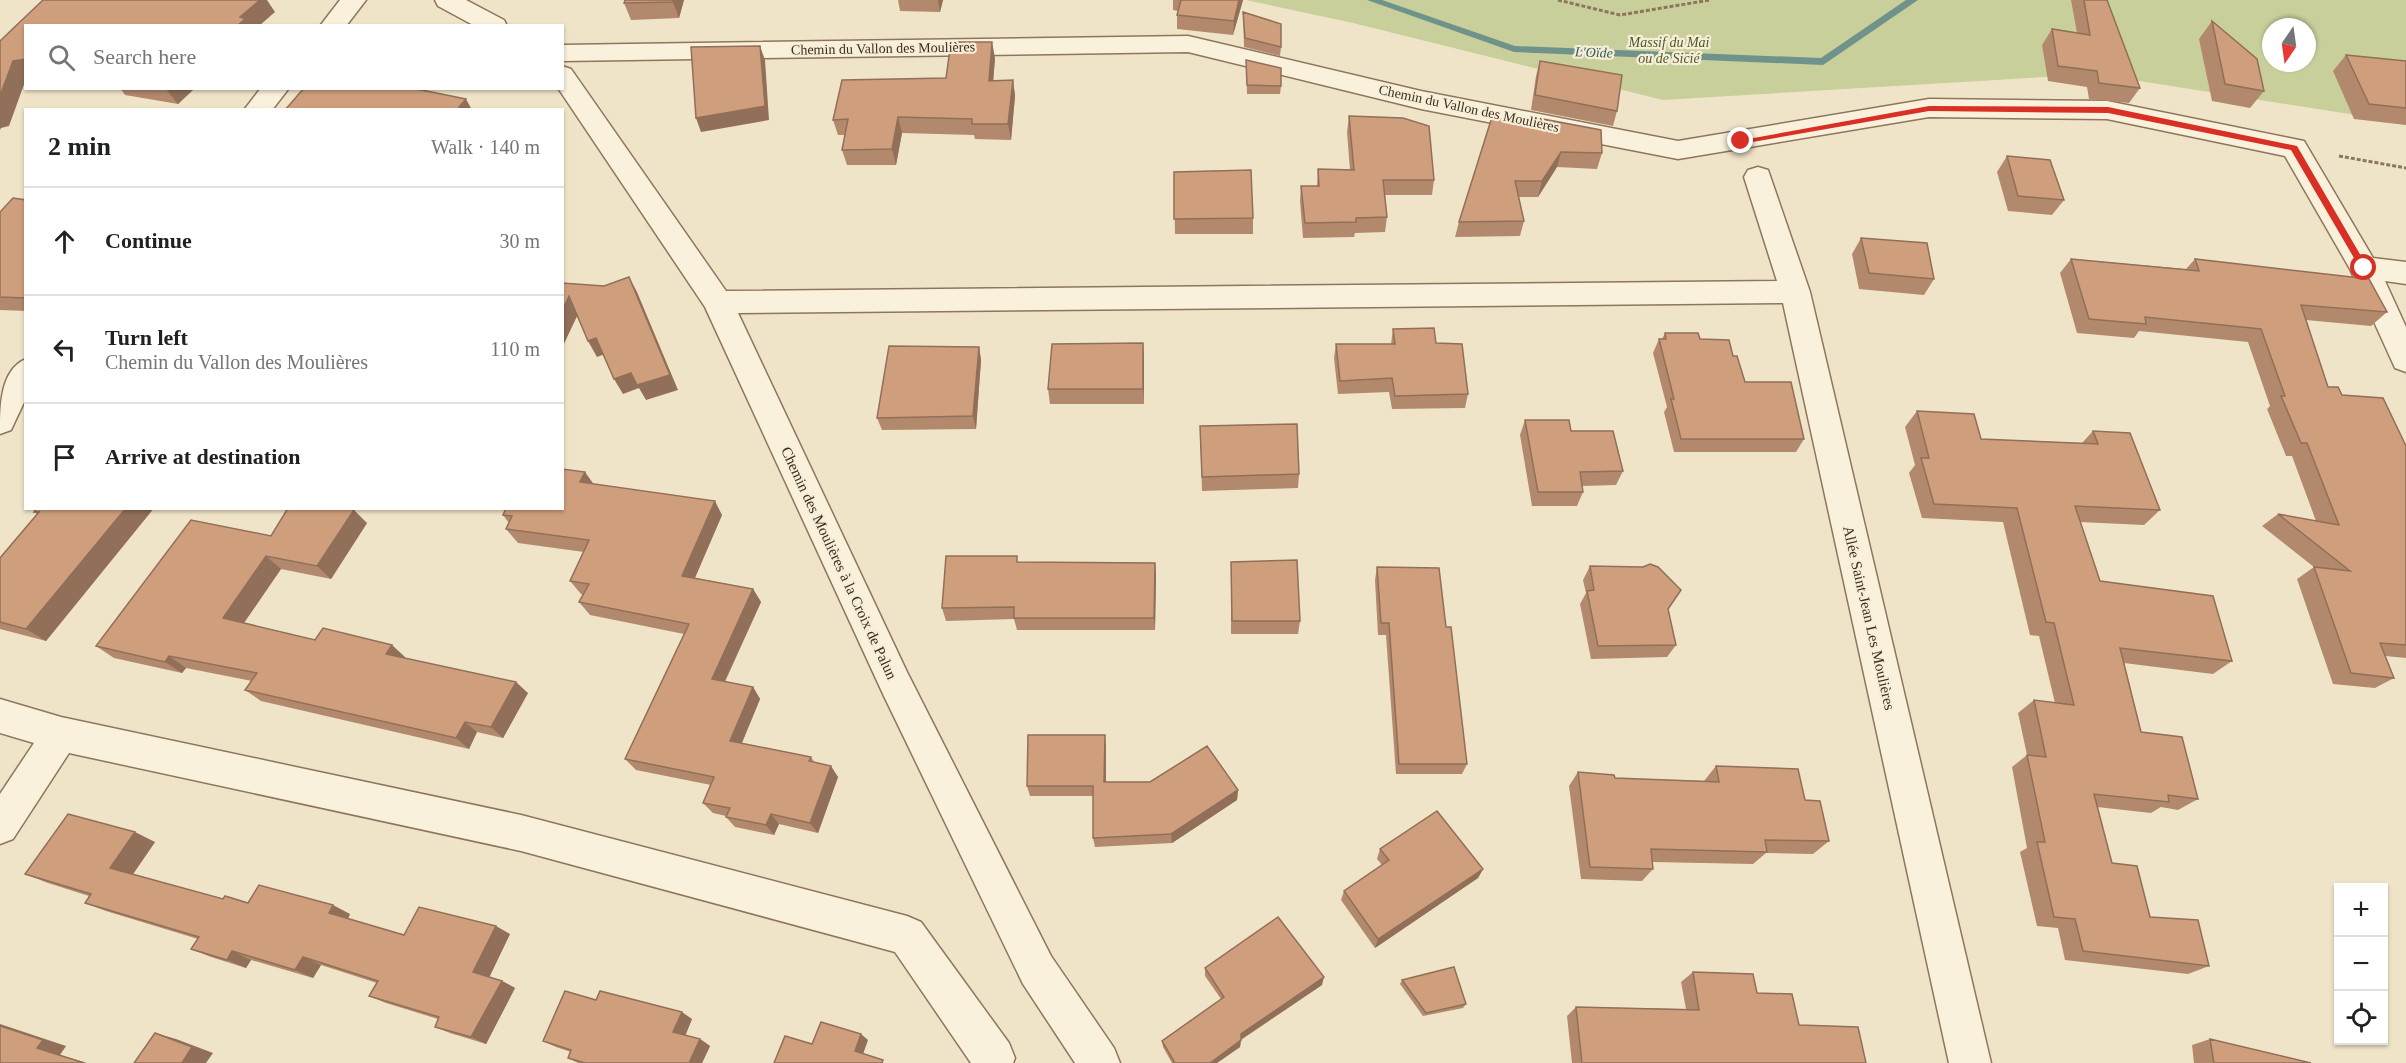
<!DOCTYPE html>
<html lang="en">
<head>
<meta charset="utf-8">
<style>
	body { margin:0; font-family:Georgia,serif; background:#f2f2f2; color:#202124 }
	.controls { position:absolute; right:18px; bottom:18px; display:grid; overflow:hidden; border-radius:0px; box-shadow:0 2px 4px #0004 }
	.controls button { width:54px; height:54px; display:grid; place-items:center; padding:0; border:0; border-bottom:2px solid #e0e0e0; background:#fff; color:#202124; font:30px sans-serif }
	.compass { position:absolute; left:2262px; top:18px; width:54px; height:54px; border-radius:50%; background:#fff; box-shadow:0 2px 4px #0004; rotate:193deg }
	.stop { position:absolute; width:18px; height:18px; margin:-14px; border:4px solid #d93025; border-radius:50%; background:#fff }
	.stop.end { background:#d93025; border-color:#fff; box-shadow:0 2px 6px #0008 }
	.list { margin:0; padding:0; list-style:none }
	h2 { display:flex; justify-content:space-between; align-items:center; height:78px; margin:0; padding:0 24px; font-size:26px }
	h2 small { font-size:20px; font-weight:400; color:#757577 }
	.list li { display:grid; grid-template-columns:39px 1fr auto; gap:18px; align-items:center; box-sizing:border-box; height:108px; padding:0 24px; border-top:2px solid #e0e0e0 }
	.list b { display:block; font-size:22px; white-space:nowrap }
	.list p { margin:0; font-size:20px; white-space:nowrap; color:#757577 }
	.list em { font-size:20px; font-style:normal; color:#757577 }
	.icon { flex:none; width:33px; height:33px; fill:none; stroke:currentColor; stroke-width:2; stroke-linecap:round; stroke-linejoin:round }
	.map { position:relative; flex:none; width:2406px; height:1063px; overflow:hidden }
	.search { position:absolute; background:#fff; box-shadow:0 2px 4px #0004; left:24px; top:24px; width:540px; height:66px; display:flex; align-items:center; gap:15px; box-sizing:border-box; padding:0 21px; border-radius:0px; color:#757577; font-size:22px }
	.panel { position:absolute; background:#fff; box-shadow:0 2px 4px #0004; left:24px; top:108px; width:540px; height:402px; border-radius:0px }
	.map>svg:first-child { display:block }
	.green { fill:#c9cf9b; fill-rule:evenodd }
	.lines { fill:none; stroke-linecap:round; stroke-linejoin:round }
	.stream { fill:#6f938a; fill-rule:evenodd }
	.minor-casing { stroke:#8d765c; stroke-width:3 }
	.path { stroke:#8d765c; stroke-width:3; stroke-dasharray:4 2; stroke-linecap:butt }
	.minor { fill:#faf1dc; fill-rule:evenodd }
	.wall { fill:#b2896c }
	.shaded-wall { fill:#916f58 }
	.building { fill:#cf9f7d; stroke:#916f58; stroke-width:1.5 }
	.route { fill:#d93025 }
	.labels { text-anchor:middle; stroke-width:4.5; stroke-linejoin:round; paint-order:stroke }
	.far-park-label { font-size:14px; font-style:italic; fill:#4d5a26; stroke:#f7eed8 }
	.far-street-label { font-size:14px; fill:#3d2e20; stroke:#f7eed8 }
	.far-water-label { font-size:14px; font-style:italic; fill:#2f5d5a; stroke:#f7eed8 }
	.street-label { font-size:15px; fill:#3d2e20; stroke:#f7eed8 }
</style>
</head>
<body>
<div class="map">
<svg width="2406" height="1063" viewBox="0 0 2406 1063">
	<rect width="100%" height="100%" fill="#f0e4c8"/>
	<path class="green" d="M1246,0H2406V123L2095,74L1663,100L1353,23ZM2271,27H2307V63H2271Z"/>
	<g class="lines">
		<path class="stream" d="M1367,0H1382L1515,46L1821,58L1906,0H1918L1823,65L1514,52Z"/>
		<g class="minor-casing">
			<path id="minor" d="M340,0H366L346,26H320Z
				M435,0H466L504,20L507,26H475L438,6Z
				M1188,36L1421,91L1678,141L1929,99L2107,101L2294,139L2304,141L2373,258L2406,262V284L2385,281L2406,327V372L2395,368L2350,269L2285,156L2107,119L1929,117L1678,159L1421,109L1188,52L562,61V45Z
				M562,66L571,69L726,291L1777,281L1744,177L1748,170L1758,167L1768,170L1810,292L1991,1063H1949L1783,303L738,313L907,672L1051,956L1114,1048L1120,1063H1075L1023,984L883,694L705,307L558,88H562Z
				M261,88H289L272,110H244Z
				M26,359V398L11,430L0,434C0,406 0,370 26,359Z
				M0,699L61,717L521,815L907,916L921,922L1009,1043L1015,1058L1013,1063H971L895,952L521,851L69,753L13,839L0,844V794L34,743L0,733Z"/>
		</g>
		<path class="path" d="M1558,0L1620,15L1710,0
			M2339,156L2406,168"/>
		<use href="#minor" class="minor"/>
	</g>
	<path class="wall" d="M625,0H684L679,18L631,20L624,3Z
		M898,0H943L940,12L900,11Z
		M1173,0H1243L1233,35L1177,29V15L1178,11L1173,10Z
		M2071,0H2107L2140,88L2129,103L2089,99L2087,87L2048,81L2042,45L2052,29L2077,33Z
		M1243,12L1281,47L1280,56L1244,47Z
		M2212,21L2264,91L2250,108L2212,101L2199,39Z
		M2346,55L2406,61V125L2354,119L2333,71Z
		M995,58L993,81L1013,80L1015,96L1011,140L975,139L974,135L902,133L896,165H847L842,150L845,135H838L833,120L946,78Z
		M1246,60L1281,86L1280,94H1247Z
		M1540,61L1617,111L1613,126L1531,110L1536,76Z
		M120,88H195L178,104L125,95Z
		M1349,116L1434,180L1432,195H1385L1387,217L1385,232L1355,233L1354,237L1303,238L1300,201L1301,186H1317L1318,169L1350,170L1347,132Z
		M1532,117L1602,153L1597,169L1557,167L1538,197H1518L1524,221L1520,236L1455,237L1459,222L1530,126Z
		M2007,156L2064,200L2052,215L2008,211L1997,172Z
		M1174,172L1253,218V234H1175Z
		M26,200V311L0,310V212Z
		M1861,238L1934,279L1924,295L1859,289L1852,254Z
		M2071,259L2186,269L2195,259L2387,312L2371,326L2306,320L2328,387L2342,395L2406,446V658L2385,656L2394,678L2375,688L2333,684L2297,579L2314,567L2262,526L2278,514L2316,521L2292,456H2286L2267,409L2270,406L2248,342L2139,331L2134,338L2077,333L2060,273Z
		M1393,329L1436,343L1468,394L1465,408L1392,409L1389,392L1338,394L1334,358L1336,344H1391Z
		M1665,333L1700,339L1733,356L1745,382L1804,439L1796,452H1674L1664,412L1667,407L1653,353L1659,339H1662Z
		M1143,343L1144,404H1050L1048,389Z
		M979,347L981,360L976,429L882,430L877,418Z
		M1917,411L1981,439L2082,443L2093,431L2160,510L2144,525L2080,522L2100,581L2232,661L2213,674L2124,663L2141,732L2198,799L2178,810L2161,807L2151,813L2097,807L2112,863L2150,917L2209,966L2188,974L2065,960L2058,928L2037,926L2020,852L2027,848L2012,767L2027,755L2018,713L2034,700L2055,703L2039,636L2030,635L2003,522L1922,518L1909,473L1915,465L1905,427Z
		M1525,420L1571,431L1623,471L1616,485L1582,486L1583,492L1577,506H1532L1520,435Z
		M1200,426L1299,474L1298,488L1202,491Z
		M593,484L722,515L695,578L753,589L761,602L725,682L753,687L760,699L742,743L811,757L815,763L838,777L818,833L779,824L774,835L735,827L726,817V816L713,813L703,803L711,785L636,770L625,759L684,634L590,615L579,602L583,595L581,594L570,581L584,552L518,543L506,529L509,523L503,515Z
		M37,508H154L46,641L0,629V558L37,514L34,512Z
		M367,523L331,579L281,569L244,623L315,640L405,657L404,658L528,693L503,738L477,732L469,749L261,701L245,690L252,681L186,668L182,673L114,658L96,646L271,536Z
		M1018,562L1155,563L1156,575L1155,630H1017L1014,619L946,621L942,608Z
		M1231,562L1300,621L1298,634H1231Z
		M1590,566L1668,610L1676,645L1667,657L1591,659L1580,604L1586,593L1583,580Z
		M1377,567L1446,627L1467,764L1462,774H1396L1386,635H1378L1375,580Z
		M1106,746V782L1238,790L1237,800L1172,843L1095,847L1093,838V796H1030L1027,786Z
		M1716,766L1805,800L1829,841L1813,854L1766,853L1753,864L1652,862L1653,869L1642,881L1581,879L1569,786L1578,772L1615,778L1704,781Z
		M155,842L133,874L223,899L248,903L350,914L348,919L404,935L510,934L489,977L502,981L515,988L486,1044L450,1033L435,1027L438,1019L386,1003L369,996L377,983L321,965L313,978L251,960L246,968L211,957L191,949L198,939L106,911L85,903L89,896L48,883L25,874Z
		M1380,849L1483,869L1478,878L1375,948L1341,900L1344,891L1382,865L1377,859Z
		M1205,968L1322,985L1241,1040L1240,1047L1217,1063H1172L1163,1047L1162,1041L1221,999L1205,976Z
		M1693,972L1757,993L1799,1025L1866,1063H1572L1567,1016L1576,1007L1686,1009L1681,982Z
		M1402,980L1466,1004L1463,1008L1423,1016L1400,984Z
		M596,1000L692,1019L685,1035L700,1039L710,1046L702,1063H578L568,1058L571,1052L556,1047L543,1041Z
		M2210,1039L2311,1063H2194L2192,1045Z"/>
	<path class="shaded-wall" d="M260,0H267L275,12L259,26H237L240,17Z
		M673,0H684L679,18L673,2Z
		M938,0H943L940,12Z
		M1239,0H1243L1233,35L1234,21Z
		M992,42L995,58L992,96L989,81Z
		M760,46L765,60L769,120L701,132L696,118Z
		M26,59V79L9,126L1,128L0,130V96L13,61Z
		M1013,80L1015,96L1011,140L1008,124Z
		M165,88H195L178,104Z
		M404,88H426L413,104Z
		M466,99L472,110L459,107Z
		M898,117L902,133L896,165L892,149Z
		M1561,152L1557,167L1538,197L1542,181Z
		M629,277L637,292L678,390L646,400L639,388L623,394L614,379Z
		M569,296L579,312L562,348V311Z
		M596,338L605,354L597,357L588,341Z
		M1143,343L1144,358V404L1143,389Z
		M979,347L981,360L976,429L973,416Z
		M585,472L595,486L580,482Z
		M715,501L722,515L690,589L682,576Z
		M126,508H154L46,641L26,629Z
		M354,510L367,523L331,579L317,566Z
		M266,556L281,569L239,630L223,618Z
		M1155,563L1156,575L1155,630L1154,618Z
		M753,589L761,602L720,691L712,679Z
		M392,645L405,657L399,666L386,654Z
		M169,656L186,668L182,673L165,662Z
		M516,682L528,693L503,738L491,727Z
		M753,687L760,699L738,752L730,741Z
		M465,722L477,732L469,749L456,738Z
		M1105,735L1106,746V792L1104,782Z
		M831,766L838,777L818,833L810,823Z
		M1238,790L1237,800L1172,843L1171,834Z
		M771,814L779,824L774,835L766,825Z
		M135,832L155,842L131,877L110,868Z
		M1483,869L1478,878L1375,948L1378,939Z
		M333,905L350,914L346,922L329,913Z
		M496,926L510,934L488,980L473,972Z
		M232,951L251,960L246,968L227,960Z
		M303,957L321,965L313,978L295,970Z
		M1324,977L1322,985L1240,1040L1241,1034Z
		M502,981L515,988L486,1044L471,1037Z
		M682,1012L692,1019L684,1039L673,1032Z
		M0,1024L66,1046L60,1055L87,1063H84L37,1048L0,1026Z
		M155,1033L176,1039L213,1053L206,1063H182Z
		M861,1034L868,1040L862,1057L855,1051Z
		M700,1039L710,1046L702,1063H689Z
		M1241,1040L1240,1047L1217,1063H1210Z"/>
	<path class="building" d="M43,0H260L240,17L245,19L237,26H26V59L13,61L0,96V41Z
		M625,0H673V2L624,3Z
		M1181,0H1239L1234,21L1177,15Z
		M2084,0H2107L2140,88L2099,83L2097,71L2058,66L2052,29L2090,35Z
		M1243,12L1281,24V47L1245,38Z
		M2212,21L2257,59L2264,91L2225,84Z
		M951,42H992L989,81L1013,80L1008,124H972V119L898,117L892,149L842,150L848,119L833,120L842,80L946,78Z
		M760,46L765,106L696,118L691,47Z
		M2346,55L2406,61V108L2369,104Z
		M1246,60L1281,68V86L1247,85Z
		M1540,61L1622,75L1617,111L1535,95Z
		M304,88H412L466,99L459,107L471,110H285Z
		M1349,116L1403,118L1429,126L1434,180H1383L1387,217L1356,218V222L1305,223L1301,186H1319L1318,169L1354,170Z
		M1492,117L1531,126L1532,117L1601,130L1602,153L1561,152L1542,181H1515L1524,221L1459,222Z
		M2007,156L2050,160L2064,200L2018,196Z
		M1251,170L1253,218L1174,219V172Z
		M13,198L26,200V298L0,297V212Z
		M1861,238L1927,243L1934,279L1869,273Z
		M2071,259L2199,271L2195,259L2369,279L2387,312L2301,305L2328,387H2338L2342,395L2383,398L2406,446V645L2380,643L2394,678L2351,673L2314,567L2350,571L2278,514L2339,525L2307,443H2301L2281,396H2285L2261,329L2145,317L2146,324L2089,319Z
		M629,277L670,375L637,385L631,373L614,379L596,338L588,341L569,296L562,311V283L604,286Z
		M1434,328L1436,343L1462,344L1468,394L1395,396L1392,378L1340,381L1336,344H1395L1393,329Z
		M1665,333H1698L1700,339L1729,340L1733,356H1737L1745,382H1791L1804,439H1681L1671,399H1674L1659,339H1666Z
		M1143,343V389H1048L1052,344Z
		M889,346L979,347L973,416L877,418Z
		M1917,411L1974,414L1981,439L2098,444L2093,431L2130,433L2160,510L2075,506L2100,581L2213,596L2232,661L2120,648L2141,732L2182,737L2198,799L2168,795L2169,802L2094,794L2112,863L2137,866L2150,917L2198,920L2209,966L2083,951L2075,919L2054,917L2037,842H2045L2027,755L2046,757L2034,700L2074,705L2054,623L2046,622L2017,508L1934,504L1921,458H1929Z
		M1525,420H1569L1571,431H1613L1623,471L1580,472L1583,492H1538Z
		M1297,424L1299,474L1202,477L1200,426Z
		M562,469L585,472L580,482L715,501L682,576L753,589L712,679L753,687L730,741L811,757L809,761L831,766L810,823L771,814L766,825L726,817L730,808L703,803L714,777L625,759L689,624L579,602L589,584L570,581L589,540L506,529L512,516L503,515L506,508H562Z
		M37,508H126L26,629L0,622V558L39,512H34Z
		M288,508H345L354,510L317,566L266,556L223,618L315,640L323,628L392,645L386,654L516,682L491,727L465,722L456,738L245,690L257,673L169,656L165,662L96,646L191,520L271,536Z
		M946,556H1017V562L1155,563L1154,618H1014V607L942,608Z
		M1297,560L1300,621H1232L1231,562Z
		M1650,564L1658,567L1681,590L1668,609L1676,645L1598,646L1587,591L1594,590L1590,566L1643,567Z
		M1377,567L1439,568L1446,627H1451L1467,764H1399L1389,623H1381Z
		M1028,735H1105L1104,782H1150L1207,746L1238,790L1171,834L1093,838V786H1027Z
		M1716,766L1798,769L1805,800L1820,801L1829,841L1765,840L1767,852L1651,849L1653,869L1590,867L1578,772L1614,775L1615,778L1719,782Z
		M1437,811L1483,869L1378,939L1344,891L1389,860L1380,849Z
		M68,814L135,832L110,868L223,899L225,896L248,903L259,885L333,905L329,913L404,935L419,907L496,926L473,972L502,981L471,1037L435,1027L439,1017L369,996L378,981L303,957L295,970L232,951L227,960L191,949L199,937L85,903L91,894L25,874Z
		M1278,917L1324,977L1241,1034V1040L1210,1063H1175L1162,1041L1224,997L1205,968Z
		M1454,967L1466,1004L1426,1013L1402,980Z
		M1693,972L1753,974L1757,993L1792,994L1799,1025L1858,1027L1866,1063H1582L1576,1007L1699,1010Z
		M565,991L596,1000L600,991L682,1012L673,1032L700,1039L689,1063H585L568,1058L571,1050L543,1041Z
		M821,1022L861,1034L855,1051L883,1060L882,1063H774L785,1036L812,1044Z
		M0,1026L43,1040L37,1048L84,1063H0Z
		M155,1033L192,1047L182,1063H134Z
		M2210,1039L2311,1063H2214Z"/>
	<path class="route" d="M1929,106L2108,107L2297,146L2368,268L2361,270L2291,150L2108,113L1929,111L1741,144L1737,141Z"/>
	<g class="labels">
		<g class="far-park-label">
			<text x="1669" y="47">Massif du Mai<tspan x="1669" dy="16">ou de Sicié</tspan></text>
		</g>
		<g class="far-street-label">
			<text transform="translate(883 48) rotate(-1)" y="5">Chemin du Vallon des Moulières</text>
			<text transform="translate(1469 108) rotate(12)" y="5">Chemin du Vallon des Moulières</text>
		</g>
		<g class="far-water-label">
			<text transform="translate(1594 52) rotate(2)" y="5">L'Oïde</text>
		</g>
		<g class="street-label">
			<text transform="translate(839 563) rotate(65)" y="5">Chemin des Moulières à la Croix de Palun</text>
			<text transform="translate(1869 618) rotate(77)" y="5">Allée Saint-Jean Les Moulières</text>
		</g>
	</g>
</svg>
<div class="controls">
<button>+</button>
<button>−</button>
<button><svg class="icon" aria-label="locate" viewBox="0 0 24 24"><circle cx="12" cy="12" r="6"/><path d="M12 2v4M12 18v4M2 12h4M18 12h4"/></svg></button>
</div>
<svg class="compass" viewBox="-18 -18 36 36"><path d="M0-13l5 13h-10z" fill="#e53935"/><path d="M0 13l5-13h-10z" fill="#757577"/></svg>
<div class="stop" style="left:2364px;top:268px"></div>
<div class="stop end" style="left:1741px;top:141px"></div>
<div class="search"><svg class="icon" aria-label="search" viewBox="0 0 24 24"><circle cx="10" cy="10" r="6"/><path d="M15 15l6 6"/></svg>Search here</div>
<section class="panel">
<h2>2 min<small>Walk · 140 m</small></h2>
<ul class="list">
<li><svg class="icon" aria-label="ahead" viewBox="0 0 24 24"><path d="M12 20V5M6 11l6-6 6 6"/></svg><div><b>Continue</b></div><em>30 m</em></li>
<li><svg class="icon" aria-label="left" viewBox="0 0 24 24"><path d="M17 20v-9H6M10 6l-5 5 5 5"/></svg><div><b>Turn left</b><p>Chemin du Vallon des Moulières</p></div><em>110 m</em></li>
<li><svg class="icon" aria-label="arrive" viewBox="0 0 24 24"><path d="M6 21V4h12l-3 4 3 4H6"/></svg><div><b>Arrive at destination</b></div></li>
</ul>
</section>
</div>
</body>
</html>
